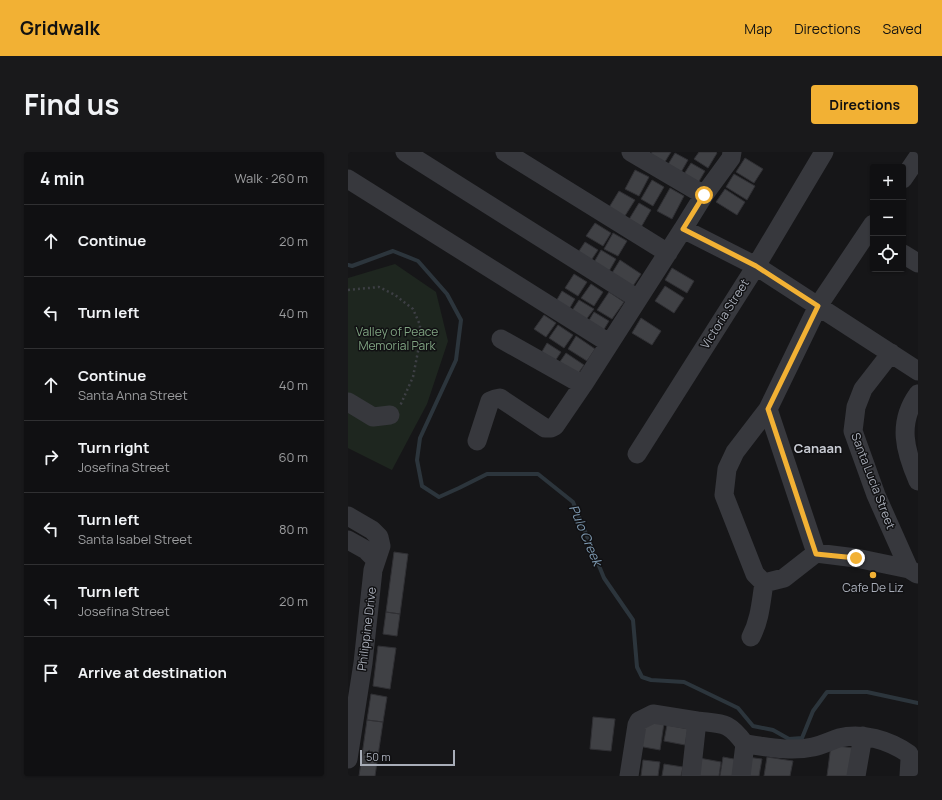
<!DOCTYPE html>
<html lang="en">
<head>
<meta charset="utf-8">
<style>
	body { margin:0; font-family:Manrope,sans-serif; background:#19191b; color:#f1f3f6 }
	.controls { position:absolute; right:12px; top:12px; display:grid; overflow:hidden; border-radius:4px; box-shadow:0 1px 3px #0004 }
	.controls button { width:36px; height:36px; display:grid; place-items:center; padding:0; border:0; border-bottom:1px solid #303032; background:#101012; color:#f1f3f6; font:20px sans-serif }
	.scale { position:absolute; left:12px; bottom:10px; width:95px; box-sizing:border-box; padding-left:4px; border:2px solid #a8adb8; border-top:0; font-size:11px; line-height:14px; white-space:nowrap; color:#a8adb8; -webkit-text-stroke:3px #111113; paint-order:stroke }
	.stop { position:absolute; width:12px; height:12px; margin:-9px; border:3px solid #f2b134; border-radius:50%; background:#fff }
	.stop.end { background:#f2b134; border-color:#fff; box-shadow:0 1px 4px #0008 }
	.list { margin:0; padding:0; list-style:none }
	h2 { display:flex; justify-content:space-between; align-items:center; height:52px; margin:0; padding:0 16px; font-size:17px }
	h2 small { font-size:13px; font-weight:400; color:#9c9d9f }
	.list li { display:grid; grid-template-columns:26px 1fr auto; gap:12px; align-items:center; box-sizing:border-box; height:72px; padding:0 16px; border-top:1px solid #303032 }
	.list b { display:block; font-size:15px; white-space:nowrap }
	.list p { margin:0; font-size:13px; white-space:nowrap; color:#9c9d9f }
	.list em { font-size:13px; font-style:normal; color:#9c9d9f }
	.icon { flex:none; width:22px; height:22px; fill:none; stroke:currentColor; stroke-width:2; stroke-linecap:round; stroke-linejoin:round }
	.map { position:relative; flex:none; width:570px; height:624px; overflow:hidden; border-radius:4px }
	header { display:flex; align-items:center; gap:24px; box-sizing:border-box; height:56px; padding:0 20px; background:#f2b134; color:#111 }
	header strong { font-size:19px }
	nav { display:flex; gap:22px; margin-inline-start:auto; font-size:14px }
	.intro { display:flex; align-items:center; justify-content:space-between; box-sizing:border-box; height:96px; padding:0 24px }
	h1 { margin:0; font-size:28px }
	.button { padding:10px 18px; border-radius:4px; background:#f2b134; color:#111; font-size:14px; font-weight:700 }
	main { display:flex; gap:24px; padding:0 24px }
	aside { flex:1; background:#101012; border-radius:4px; box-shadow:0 1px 3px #0004 }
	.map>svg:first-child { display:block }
	.green { fill:#1e261f }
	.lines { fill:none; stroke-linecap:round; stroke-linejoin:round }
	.stream { stroke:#2c353c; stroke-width:4 }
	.building { fill:#404145; stroke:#303034 }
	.path { stroke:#3d3f44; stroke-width:2.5; stroke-dasharray:2 3; stroke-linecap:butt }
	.minor { stroke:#37383d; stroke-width:19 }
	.route { stroke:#f2b134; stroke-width:5 }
	.poi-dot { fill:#f2b134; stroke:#111113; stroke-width:1.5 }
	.labels { text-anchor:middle; stroke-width:3; stroke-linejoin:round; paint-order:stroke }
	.street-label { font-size:12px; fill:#a8adb8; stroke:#111113 }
	.park-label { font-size:12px; fill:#7fa381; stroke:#111113 }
	.poi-label { font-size:12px; fill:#a8adb8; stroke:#111113 }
	.neighbourhood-label { font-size:13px; font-weight:bold; fill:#c9ccd4; stroke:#111113 }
	.water-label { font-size:13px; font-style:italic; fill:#7f9bb3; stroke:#111113 }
</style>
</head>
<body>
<header>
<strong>Gridwalk</strong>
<nav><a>Map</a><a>Directions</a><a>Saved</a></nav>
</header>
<div class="intro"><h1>Find us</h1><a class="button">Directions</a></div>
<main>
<aside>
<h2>4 min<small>Walk · 260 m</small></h2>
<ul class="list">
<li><svg class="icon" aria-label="ahead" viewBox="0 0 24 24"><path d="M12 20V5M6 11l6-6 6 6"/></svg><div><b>Continue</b></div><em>20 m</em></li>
<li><svg class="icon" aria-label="left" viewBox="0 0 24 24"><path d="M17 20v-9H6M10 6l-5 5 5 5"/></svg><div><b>Turn left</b></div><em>40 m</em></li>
<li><svg class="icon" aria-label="ahead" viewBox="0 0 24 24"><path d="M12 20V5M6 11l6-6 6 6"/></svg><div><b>Continue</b><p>Santa Anna Street</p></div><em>40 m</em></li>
<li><svg class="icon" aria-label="right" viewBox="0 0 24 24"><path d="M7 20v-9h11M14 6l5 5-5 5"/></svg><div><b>Turn right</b><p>Josefina Street</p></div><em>60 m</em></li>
<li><svg class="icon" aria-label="left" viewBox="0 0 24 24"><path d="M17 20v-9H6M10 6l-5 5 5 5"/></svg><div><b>Turn left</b><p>Santa Isabel Street</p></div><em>80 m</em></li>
<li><svg class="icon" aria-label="left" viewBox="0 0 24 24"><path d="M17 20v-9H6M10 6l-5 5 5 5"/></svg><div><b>Turn left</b><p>Josefina Street</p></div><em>20 m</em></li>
<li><svg class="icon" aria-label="arrive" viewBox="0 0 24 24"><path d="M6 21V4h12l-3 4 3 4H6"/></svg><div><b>Arrive at destination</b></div></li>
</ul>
</aside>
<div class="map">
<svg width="570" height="624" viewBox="0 0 570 624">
	<rect width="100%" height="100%" fill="#161618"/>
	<path class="green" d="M47,112L88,140L100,189L79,252L44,318L0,296V126Z"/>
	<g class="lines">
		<path class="stream" d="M0,113L4,114L45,99L70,109L99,142L113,168L108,208L72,286L69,308L74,334L91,345L111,336L139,322H190L225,350L256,426L285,468L289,515L294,525L303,528L336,530L390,556L405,574L425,578L441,587L454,586L465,559L479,540H519L570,551"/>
	</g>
	<path class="building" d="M304,0H323L315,13L301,5Z
		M351,0H368L369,1L360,16L346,7Z
		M327,1L340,8L332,22L319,14Z
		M397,6L415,17L406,31L388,20Z
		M343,11L357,19L350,31L336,22Z
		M287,18L301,25L291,44L277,37Z
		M386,22L407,34L399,48L378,35Z
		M304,28L316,35L305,54L293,47Z
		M322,36L336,44L324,67L309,59Z
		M377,37L397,50L389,63L368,50Z
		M271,39L287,48L275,67L260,57Z
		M291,51L303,58L292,77L280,69Z
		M247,71L263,81L255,94L238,84Z
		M265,81L279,89L270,104L256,97Z
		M237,90L250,98L242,110L229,102Z
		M253,98L268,107L260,121L245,112Z
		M272,108L293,122L285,134L264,121Z
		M324,116L346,129L339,141L317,128Z
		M226,122L239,130L230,144L217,136Z
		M243,132L255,140L246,154L233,146Z
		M317,134L336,146L326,161L307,149Z
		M214,139L227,147L220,159L207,151Z
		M261,140L276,150L264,167L249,158Z
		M231,148L246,157L237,169L223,160Z
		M246,160L261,169L255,179L240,170Z
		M196,163L208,171L198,185L186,177Z
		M293,166L313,179L304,193L284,181Z
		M210,173L225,183L216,196L201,186Z
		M228,184L247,197L239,209L220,197Z
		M199,191L213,200L205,212L192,203Z
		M218,201L236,213L227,226L209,214Z
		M46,400L60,402L52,462L38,460Z
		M38,460L52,462L49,484L35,482Z
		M30,494L48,496L42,537L25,534Z
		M23,542L39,545L35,570L19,568Z
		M245,565L267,567L263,599L242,597Z
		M19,568L35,570L27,624H11Z
		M294,568L316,571L312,598L290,594Z
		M319,573L340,577L337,593L316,589Z
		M483,593L505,596L501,624H479Z
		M375,605L391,608L388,624H372Z
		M399,605L414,607L411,624H396Z
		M419,605L445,609L442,624H416Z
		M351,606L373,610L371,624H348Z
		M295,608L312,610L310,624H293Z
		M316,612L335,615L333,624H314Z"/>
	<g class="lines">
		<path class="path" d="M0,138L31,135L47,143L65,157L72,173V189L65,225L52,254"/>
		<path class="minor" d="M57,0L290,147
			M157,0L320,101
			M283,0L356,43
			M0,27L261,191
			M555,27L570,5
			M335,77L356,43L383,6L384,0
			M555,102L570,111
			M153,187L235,233
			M543,201L515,237L508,255L505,279L528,343L561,417
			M570,242C549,271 557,299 570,329
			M0,250L25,265L42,263
			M420,257L468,401
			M129,289L142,249L147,247L152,246L197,276H203L207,274L235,233L335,77L408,114L570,219
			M289,302L408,114L476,0
			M0,364L24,378L31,385L33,394L25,418L15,511L0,607
			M0,388L18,398L28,408
			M416,431L407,422L376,343L379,317L387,300L420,257L470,154L525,72
			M416,431L436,426L468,401L508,406L561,417L569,422
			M403,485C412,468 413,450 416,431
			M349,569C375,572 380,569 397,592C419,595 443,600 465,595C474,593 482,589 491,586C514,580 541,588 561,602L562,607L561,624
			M281,624L289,573L291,569L305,562L349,569L343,624
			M393,624L397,592
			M508,624L515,584"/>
	</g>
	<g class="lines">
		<path class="route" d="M356,43L335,77L408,114L470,154L420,257L468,402L508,406"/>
	</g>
	<circle class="poi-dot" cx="525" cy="423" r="4"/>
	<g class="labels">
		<g class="street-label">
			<text transform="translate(377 162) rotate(-58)" y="4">Victoria Street</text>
			<text transform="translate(525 329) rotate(69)" y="4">Santa Lucia Street</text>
			<text transform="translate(19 477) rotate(-83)" y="4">Philippine Drive</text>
		</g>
		<g class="park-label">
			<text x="49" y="184">Valley of Peace<tspan x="49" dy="14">Memorial Park</tspan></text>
		</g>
		<g class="poi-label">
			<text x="525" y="440">Cafe De Liz</text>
		</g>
		<g class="neighbourhood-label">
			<text x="470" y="301">Canaan</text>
		</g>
		<g class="water-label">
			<text transform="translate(238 383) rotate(67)" y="5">Pulo Creek</text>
		</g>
	</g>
</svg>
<div class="controls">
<button>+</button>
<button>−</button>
<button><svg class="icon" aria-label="locate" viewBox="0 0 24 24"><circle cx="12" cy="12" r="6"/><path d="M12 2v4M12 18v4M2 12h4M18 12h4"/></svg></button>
</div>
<div class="scale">50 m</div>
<div class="stop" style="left:356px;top:43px"></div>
<div class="stop end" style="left:508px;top:406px"></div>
</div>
</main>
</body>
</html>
